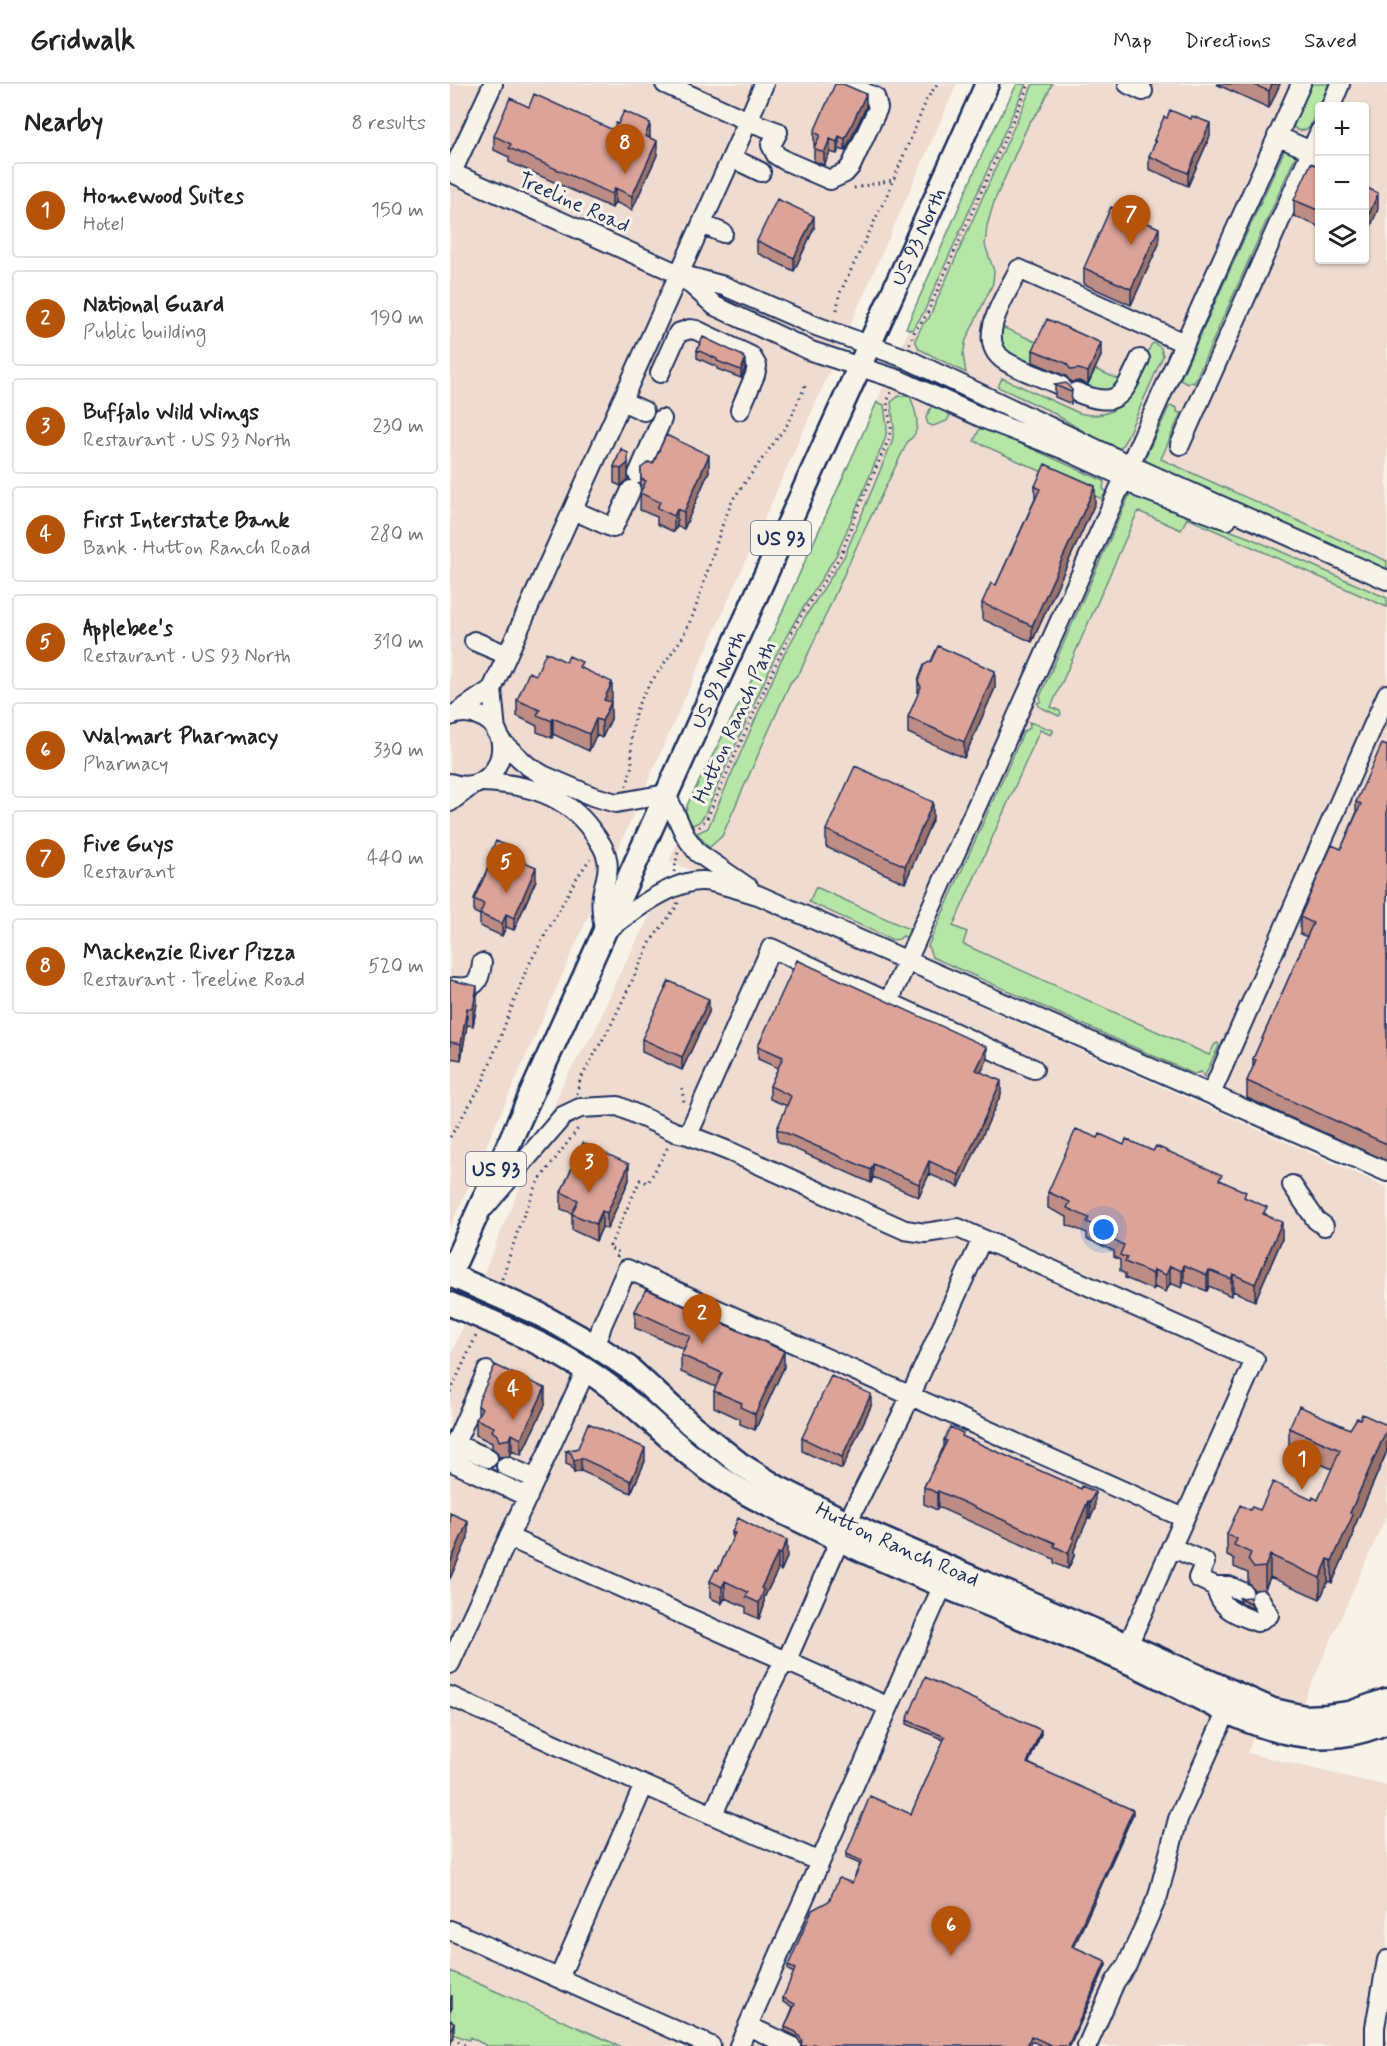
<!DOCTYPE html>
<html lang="en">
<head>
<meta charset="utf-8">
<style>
	body { margin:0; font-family:Mynerve,sans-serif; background:#f6f6f6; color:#222 }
	.controls { position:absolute; right:18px; top:18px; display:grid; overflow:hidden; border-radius:6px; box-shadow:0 2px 4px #0004 }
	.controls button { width:54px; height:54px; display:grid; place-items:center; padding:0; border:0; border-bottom:2px solid #e0e0e0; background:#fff; color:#222; font:30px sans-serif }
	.you { position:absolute; left:654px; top:1146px; width:21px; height:21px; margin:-15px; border:4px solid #fff; border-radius:50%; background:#1a73e8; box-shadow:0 0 0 9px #1a73e833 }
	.badge { display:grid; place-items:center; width:39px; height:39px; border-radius:50%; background:#b45309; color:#fff; font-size:20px; font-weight:700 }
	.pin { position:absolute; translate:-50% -50px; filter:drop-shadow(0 2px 3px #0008) }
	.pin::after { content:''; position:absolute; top:32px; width:21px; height:18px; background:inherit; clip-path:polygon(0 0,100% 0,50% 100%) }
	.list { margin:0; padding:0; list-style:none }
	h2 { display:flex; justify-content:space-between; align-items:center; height:78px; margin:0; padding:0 24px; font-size:26px }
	h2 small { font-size:20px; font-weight:400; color:#767676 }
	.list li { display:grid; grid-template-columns:39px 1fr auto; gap:18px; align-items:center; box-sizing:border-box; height:96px; margin:0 12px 12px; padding:0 12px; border:2px solid #e0e0e0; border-radius:6px }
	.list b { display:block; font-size:22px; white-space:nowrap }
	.list p { margin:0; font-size:20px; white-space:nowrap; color:#767676 }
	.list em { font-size:20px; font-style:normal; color:#767676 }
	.icon { flex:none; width:33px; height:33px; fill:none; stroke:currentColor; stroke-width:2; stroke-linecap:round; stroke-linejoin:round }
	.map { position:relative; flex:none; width:937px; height:1962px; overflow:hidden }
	header { display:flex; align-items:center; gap:36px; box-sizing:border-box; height:84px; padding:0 30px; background:#fff; border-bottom:2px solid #e0e0e0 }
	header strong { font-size:28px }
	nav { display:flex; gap:33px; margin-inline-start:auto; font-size:21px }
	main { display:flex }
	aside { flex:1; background:#fff }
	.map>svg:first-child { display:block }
	.built { fill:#efdbd0; fill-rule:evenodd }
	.green { fill:#b6e6a6; stroke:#688a82; stroke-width:1.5 }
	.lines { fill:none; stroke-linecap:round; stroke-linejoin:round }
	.minor-casing { stroke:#1b2f5e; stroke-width:22 }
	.major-casing { stroke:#1b2f5e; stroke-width:27 }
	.path { stroke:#1b2f5e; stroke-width:3; stroke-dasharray:1.5 4.5; stroke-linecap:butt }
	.minor { stroke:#f7f3e8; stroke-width:18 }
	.major { stroke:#f7f3e8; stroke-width:22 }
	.wall { fill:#bd8c84; stroke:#1b2f5e; stroke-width:1.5 }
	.shaded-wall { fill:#9a726b; stroke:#1b2f5e; stroke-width:1.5 }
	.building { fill:#dca399; stroke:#1b2f5e; stroke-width:1.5 }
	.labels { text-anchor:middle; stroke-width:6; stroke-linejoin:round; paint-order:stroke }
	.shield { fill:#f7f3e8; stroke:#5d6a87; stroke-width:1.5 }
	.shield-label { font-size:20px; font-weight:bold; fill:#1b2f5e }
	.street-label { font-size:21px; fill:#1b2f5e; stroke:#f7f3e8 }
</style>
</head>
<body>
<header>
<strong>Gridwalk</strong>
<nav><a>Map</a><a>Directions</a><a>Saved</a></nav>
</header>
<main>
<aside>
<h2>Nearby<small>8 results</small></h2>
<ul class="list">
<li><span class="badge">1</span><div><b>Homewood Suites</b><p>Hotel</p></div><em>150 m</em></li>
<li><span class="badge">2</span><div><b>National Guard</b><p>Public building</p></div><em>190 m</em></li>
<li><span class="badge">3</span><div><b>Buffalo Wild Wings</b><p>Restaurant · US 93 North</p></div><em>230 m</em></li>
<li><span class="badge">4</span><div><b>First Interstate Bank</b><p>Bank · Hutton Ranch Road</p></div><em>280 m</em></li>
<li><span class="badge">5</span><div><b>Applebee's</b><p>Restaurant · US 93 North</p></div><em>310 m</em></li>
<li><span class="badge">6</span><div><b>Walmart Pharmacy</b><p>Pharmacy</p></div><em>330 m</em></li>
<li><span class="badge">7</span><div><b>Five Guys</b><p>Restaurant</p></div><em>440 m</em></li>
<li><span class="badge">8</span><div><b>Mackenzie River Pizza</b><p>Restaurant · Treeline Road</p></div><em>520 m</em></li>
</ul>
</aside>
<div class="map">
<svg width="937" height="1962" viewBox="0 0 937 1962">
	<rect width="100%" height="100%" fill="#f7f3e8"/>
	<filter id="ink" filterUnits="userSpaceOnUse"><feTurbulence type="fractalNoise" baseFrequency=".0167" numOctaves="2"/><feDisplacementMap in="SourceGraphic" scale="12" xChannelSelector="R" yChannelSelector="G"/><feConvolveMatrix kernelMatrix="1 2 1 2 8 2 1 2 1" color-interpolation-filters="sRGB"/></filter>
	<g filter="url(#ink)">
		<path class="built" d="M0,0H507L0,1144Z
			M570,0H937V1094L219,777ZM870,22H914V176H870Z
			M258,807L298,818L937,1103V1430L852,1621L803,1655L797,1669L937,1702V1962H0V1274L44,1164L116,993L145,947L166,897L201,829L211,819L234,808Z"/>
		<path class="green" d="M567,0H576L473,230L462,246L456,244L538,57Z
			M583,0H602L591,24L579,39L544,118L537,142L535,161L544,187L543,199L516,256L513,271L516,289L469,265L465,256L473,240L479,234Z
			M859,0H879L859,44C851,48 844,48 842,38Z
			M835,65L845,68L846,71L744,299L741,298L738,300L730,296Z
			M558,224L559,225L552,243L591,260L582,281L560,272L548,256Z
			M704,259L711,264L713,272L676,355L670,365L644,354L600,327L548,303L552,294L629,329C677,341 686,296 701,261Z
			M678,279L682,281L660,309L635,306L645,285L670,296Z
			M449,312H460C465,326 474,347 458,357L409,457L350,588L340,599L272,752L259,764L247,749L258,744L331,576L355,533L394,473L442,358L444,345L441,318Z
			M427,318L434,321L437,344L435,355L387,470L345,537L325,573L254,732L249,738L241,742L234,733L238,719L301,597Z
			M482,321L501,329L497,337L483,342L478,340L476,334Z
			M722,322L727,324V328L731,329L711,375L937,477V487L696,378V372L719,323Z
			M531,342L654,397L653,405L656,407L652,415L524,357Z
			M682,410L800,454L937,514V523L737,434L731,446L688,427L601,623L610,627L611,630L609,632L590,623L587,619L591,617L590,612L679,412Z
			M579,638L603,646V648L601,651L590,646L503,842L517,848L513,860L759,971L765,960L768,959L769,962L754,993L751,988L744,990L482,873L478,862L574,647L580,644Z
			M366,803L461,846L457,854L453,852L449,855L443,856L359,818Z
			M0,1887L170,1962H37L20,1953L19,1956L0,1949Z"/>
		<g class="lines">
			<g class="minor-casing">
				<path id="minor" d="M314,0L298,37L328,48
					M678,0L693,7
					M881,22L890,0
					M328,48L321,61L326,71L336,77L380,96L395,89L401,82L428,24L425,13L396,0
					M827,52L861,67
					M282,74L311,88
					M0,88L229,190L274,202L366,242L455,274L680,381L937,496
					M2,88L43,0
					M252,140L273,149
					M233,193L265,222L361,267L447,295L537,336L613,365L674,393L689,404L777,436
					M210,289L228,249L240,245L246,246L301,272L307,282L305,291L290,326
					M611,302C595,294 569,286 555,277C523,256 557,210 569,185L734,259
					M626,308C669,326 673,311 690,275
					M172,317L194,327
					M730,361L870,47
					M188,390L212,335
					M123,426L163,444L181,406
					M24,557L57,571
					M5,630L42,605
					M0,632C9,628 18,628 27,631C72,646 49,716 0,699
					M46,647L42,605L298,37L215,0
					M51,657L78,682L93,691L142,712L166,719L216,710L236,753L248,769L299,804
					M33,698C75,700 116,710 142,747C148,755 155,764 157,775C160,787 154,799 152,811C150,822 153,836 154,848
					M0,718L21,702
					M154,848C179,830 221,796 253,797C268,798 293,807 308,811L937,1088
					M4,903C25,905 30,899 32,879
					M439,917L851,0
					M761,1010L937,610
					M238,1051L321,864L584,985
					M842,1101L866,1136L874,1142
					M35,1123L113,1032L130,1024L168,1022L225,1048L238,1051L281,1068L455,1146L475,1149L508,1144L805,1276L678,1561L675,1573
					M146,1262L152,1241L177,1185L734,1434
					M5,1360L38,1374
					M0,1371L37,1287
					M0,1377L78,1413
					M56,1382L86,1395
					M60,1454L439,1623
					M721,1463L755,1478L748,1494L765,1502C772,1527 785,1529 807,1538L819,1531L810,1515
					M765,1502H779L793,1508
					M0,1580L136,1286
					M0,1612L194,1701L370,1778L289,1962
					M263,1730L317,1610L328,1588L336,1578L398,1437L453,1328L532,1155
					M370,1778L493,1501
					M0,1846L261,1962
					M109,1894L194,1701
					M298,1942L341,1962
					M637,1962L665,1898L677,1881L708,1812L728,1735L782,1616
					M925,1962V1943L937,1876"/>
			</g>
			<g class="major-casing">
				<g id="major">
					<path id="s1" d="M0,1190L537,0"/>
					<path id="s2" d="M0,1191L89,1230L146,1262L179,1284L240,1340L290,1380L327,1403L421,1450L678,1561L823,1626L854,1633L877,1632L900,1629L937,1616"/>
					<path d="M0,1220C56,1244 114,1267 163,1305C202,1335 235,1372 277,1398C307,1417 339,1431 371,1447C468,1495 571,1532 671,1575C727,1598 784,1640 844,1650C875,1656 909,1651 937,1638"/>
				</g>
			</g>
			<path class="path" d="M404,104L443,96
				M387,226L389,211L438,109L477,15L487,0
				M460,260L465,246L476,232L579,0
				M177,702L182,681L181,656L184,634L188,621L197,604L232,554L244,529L272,442L283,415L339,338L356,300
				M249,743L257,734L328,575L347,538L391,471L409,423L438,357L441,344L437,318L441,308
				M224,788L228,768
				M232,1004L234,1019
				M127,1010L130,996L162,939L201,857L227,822L228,818
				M0,1053L32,1000L77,884L126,795L140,775
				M167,1173L169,1168L159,1164L190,1096L198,1099L219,1061
				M52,1195L70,1140L88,1098L130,1042
				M0,1308L27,1250
				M3,1954L16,1962"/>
			<use href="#minor" class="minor"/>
			<use href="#major" class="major"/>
		</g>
		<path class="wall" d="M766,0H830L819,24Z
			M79,23L163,46L200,53V54L207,71L182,126L165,118L162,124L59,78V73L44,66V52Z
			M416,23L395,67L389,65L387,70L380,68L374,81L364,77V64L365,61H364V48Z
			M760,52L738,102L699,85V72L704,63V56Z
			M870,83V143L844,132V116Z
			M364,144L344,187L307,169V157Z
			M709,160L681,221L634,200V184Z
			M247,266L295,284L291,294L267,285V283L247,274Z
			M583,266L651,272L638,300L629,297L621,298L616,292L583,278Z
			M605,301L622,306L621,320L605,313Z
			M171,365L178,395L171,402L164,399V383Z
			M203,380L259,387L234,445L227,442L224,448L207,440V433L190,426L191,384Z
			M585,402L645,419L582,558L532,535V519L546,501L585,415Z
			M481,577L545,604L514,674L458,649V633L468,611V597Z
			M132,585L162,614L160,618L161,635L152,654L146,651L139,667L103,650L102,654L87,648V642L67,632V616L86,591Z
			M937,662V1077L797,1014V997L803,984V975L857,853L850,850V833L891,765L906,730V718Z
			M483,734L455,799L376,763V746Z
			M60,772L86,796L64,846L56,843L52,852L30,842V831L24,828V815L38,783V774Z
			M0,896L27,919L23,942L17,941L11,976L0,974Z
			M259,928L232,986L192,968V955Z
			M308,962L537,976L531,988L551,1010L509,1103L479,1090L469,1113L423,1093L421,1099L327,1057V1045L337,1022L320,1015V1002L328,984L308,975Z
			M648,1054L674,1061L772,1097L796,1114L817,1131L832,1155L805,1217L783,1207L781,1212L759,1202L757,1207L734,1198L732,1204L720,1199L716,1208L704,1203L703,1206L675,1194V1190L670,1187V1176L664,1173V1167L637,1155V1149L617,1141V1133L598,1124V1108Z
			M179,1096L157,1145L152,1143L146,1157L122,1146V1129L111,1125V1108Z
			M185,1227L334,1283L305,1346L290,1340V1335L264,1323V1307L266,1303L231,1288V1271L234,1265L185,1244Z
			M95,1321L71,1371L62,1367L60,1372L49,1373L47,1368L42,1364V1359L26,1351V1335L28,1332V1322Z
			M421,1322L392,1385L352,1367V1354Z
			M910,1335L937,1341V1367L903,1446V1452L882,1499L878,1497L870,1515L820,1493L815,1505L804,1506L798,1498V1489L784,1483V1475L777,1472V1450L800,1426H810L862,1416H868L882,1385L839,1366V1344L900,1345Z
			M513,1353L631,1405L645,1424L640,1435L638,1434L624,1466V1472L618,1485L604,1479V1475L488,1423L487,1426L474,1420V1403L494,1362V1356Z
			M116,1367L195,1377L181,1409L131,1387L124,1389L121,1382L116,1380Z
			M282,1448L337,1473L331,1487L328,1485L314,1514V1522L309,1535L296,1529V1523L275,1514L272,1519L260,1514V1497L268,1486L282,1456Z
			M790,1514L802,1520V1524L790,1519Z
			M457,1636L591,1650L578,1679L683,1730L624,1863L656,1881L620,1962H593L581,1957L579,1962H351V1960L346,1952L335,1947V1943L343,1923L333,1918V1914L344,1889L338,1886V1882L379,1817L402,1799L410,1780L396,1774V1770L461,1730L494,1656L457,1640Z"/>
		<path class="shaded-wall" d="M822,0H830L819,24V7Z
			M416,10V23L395,67V55Z
			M200,39V53L195,66V52Z
			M760,39V52L738,102V89Z
			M389,52V65L387,70V58Z
			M380,55V68L374,81V69Z
			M207,57V71L182,126V112Z
			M165,104V118L162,124V110Z
			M928,109V125L915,157V140Z
			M364,132V144L344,187V174Z
			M709,144V160L681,221V205Z
			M651,259V272L638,300V288Z
			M295,276V284L291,294V286Z
			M259,371V387L234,445V428Z
			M178,379V395L171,402V385Z
			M645,402V419L582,558V542Z
			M227,425V442L224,448V432Z
			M545,587V604L514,674V658Z
			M162,598V614L154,632V616Z
			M161,618V635L152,654V637Z
			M103,634V650L102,654V637Z
			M146,635V651L139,667V650Z
			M483,718V734L455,799V782Z
			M86,783V796L64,846V834Z
			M56,830V843L52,852V840Z
			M27,902V919L23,942V925Z
			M259,915V928L232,986V973Z
			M17,924V941L11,976V960Z
			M537,963V976L526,999V986Z
			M551,997V1010L509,1103V1091Z
			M479,1077V1090L469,1113V1100Z
			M179,1080V1096L157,1145V1129Z
			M423,1080V1093L421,1099V1086Z
			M152,1127V1143L146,1157V1140Z
			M832,1138V1155L805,1217V1200Z
			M734,1181V1198L732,1204V1187Z
			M720,1182V1199L716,1208V1191Z
			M704,1186V1203L703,1206V1190Z
			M759,1186V1202L757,1207V1191Z
			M783,1190V1207L781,1212V1195Z
			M334,1267V1283L305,1346V1330Z
			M95,1304V1321L71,1371V1355Z
			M421,1310V1322L392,1385V1373Z
			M937,1345V1367L903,1446V1452L882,1499V1477L900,1429Z
			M62,1350V1367L60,1372V1355Z
			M195,1364V1377L181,1409V1397Z
			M131,1374V1387L124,1389V1377Z
			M488,1407V1423L487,1426V1409Z
			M645,1408V1424L640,1435V1418Z
			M638,1417V1434L624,1466V1472L618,1485V1469L622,1454Z
			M18,1437V1454L0,1495V1479Z
			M337,1456V1473L331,1487V1470Z
			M328,1469V1485L314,1514V1522L309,1535V1519L311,1504Z
			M820,1471V1493L815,1505V1483Z
			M878,1475V1497L870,1515V1494Z
			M275,1497V1514L272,1519V1503Z
			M591,1646V1650L577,1683V1679Z
			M683,1726V1730L622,1867V1862Z
			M656,1877V1881L620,1962H618Z
			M2,1911V1924L0,1928V1916Z
			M4,1938V1951L0,1962V1949Z"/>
		<path class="building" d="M385,0H393L416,10L395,55L389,52L387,58L380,55L374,69L364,64L370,51L364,48Z
			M802,0H822L819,7Z
			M84,10L163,46L166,39L168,40L174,27L200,39L195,52L207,57L182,112L165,104L162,110L59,64L61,60L44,52L60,14L79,23Z
			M720,26L741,35L742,32L760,39L738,89L699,72L706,57L704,56L714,33L717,34Z
			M861,79L870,83V127L844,116Z
			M915,103L928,109L915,140Z
			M327,115L364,132L344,174L307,157Z
			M661,123L709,144L681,205L634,184Z
			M597,235L651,259L638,288L629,285L621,286L616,279L583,266Z
			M253,253L293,272L295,276L291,286L267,277V275L247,266Z
			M616,299L622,306L621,308L605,301Z
			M216,351L259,371L234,428L227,425L224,432L207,424L210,418L190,409L196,397L191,395V384L199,378L203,380Z
			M171,365L178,369V379L171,385L164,383Z
			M595,380L645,402L582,542L532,519L541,499L546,501L590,405L585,402Z
			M488,562L545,587L514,658L458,633L471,603L468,597L474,581L481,577Z
			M96,568L116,578L119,572L132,578L129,583L162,598L154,616L161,618L152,637L146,635L139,650L103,634L102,637L87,631L90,626L67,616L79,588L86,591Z
			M932,660L937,662V1060L797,997L806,976L803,975L863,839L850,833L882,761L891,765L911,720L906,718Z
			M405,682L483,718L455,782L376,746Z
			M46,757L60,763L56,770L86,783L64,834L56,830L52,840L30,830L34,820L24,815L42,776L38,774Z
			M347,876L537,963L526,986L551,997L509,1091L479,1077L469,1100L423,1080L421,1086L327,1045L341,1012L320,1002L333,973L308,962Z
			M0,896L27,902L23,925L17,924L11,960L0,958Z
			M219,897L259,915L232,973L192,955Z
			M626,1045L648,1054L650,1050L674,1061L676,1055L703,1067L706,1062L772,1091L769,1096L796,1108L794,1113L817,1123L813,1130L832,1138L805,1200L783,1190L781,1195L759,1186L757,1191L734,1181L732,1187L720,1182L716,1191L704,1186L703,1190L675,1178L677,1174L670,1171L674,1161L664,1157L667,1152L637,1138L639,1134L617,1124L620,1118L598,1108Z
			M133,1059L179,1080L157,1129L152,1127L146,1140L122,1130L128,1116L111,1108Z
			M196,1205L334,1267L305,1330L290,1323L292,1319L264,1307L272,1289L231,1271L240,1252L185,1227Z
			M45,1281L95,1304L71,1355L62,1350L60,1355L49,1357L47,1351L42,1347L44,1343L26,1335L32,1324L28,1322L29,1316Z
			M381,1292L421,1310L392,1373L352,1354Z
			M849,1322L900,1345L907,1334L910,1335L912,1330L937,1341V1345L900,1429L903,1431L882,1477L878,1475L870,1494L820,1471L815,1483L804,1484L798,1476L801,1469L784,1461L787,1455L777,1450L790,1421L800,1426L802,1423L810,1426L823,1398L862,1416L863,1413L868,1416L890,1366L839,1344Z
			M138,1339L195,1364L181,1397L131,1374L124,1377L121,1369L116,1367L128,1364Z
			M500,1343L513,1349L512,1352L631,1405L632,1402L645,1408L640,1418L638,1417L622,1454L624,1455L618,1469L604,1462L605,1459L488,1407L487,1409L474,1403L497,1357L494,1356Z
			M0,1429L18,1437L0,1479Z
			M288,1434L320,1451L321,1449L337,1456L331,1470L328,1469L311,1504L314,1506L309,1519L296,1513L298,1508L275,1497L272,1503L260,1497L266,1485L268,1486L285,1449L282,1448Z
			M799,1513L802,1520L790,1514Z
			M475,1593L591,1646L577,1679L683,1726L622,1862L656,1877L618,1962H603L581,1952L577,1962H369L363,1960L362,1962H351L352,1956L346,1948L335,1943L345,1920L333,1914L345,1885L338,1882L362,1826L379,1817L389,1794L402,1799L412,1777L396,1770L420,1712L461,1730L495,1653L457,1636Z
			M0,1936L4,1938L0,1949Z"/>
	</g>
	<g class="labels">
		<g class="shield">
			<rect x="301" y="437" width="60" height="34" rx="4.5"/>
			<rect x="16" y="1068" width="60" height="34" rx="4.5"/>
		</g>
		<g class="shield-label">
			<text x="331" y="461">US 93</text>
			<text x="46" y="1092">US 93</text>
		</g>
		<g class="street-label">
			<text transform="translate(124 118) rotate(24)" y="7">Treeline Road</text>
			<text dy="7" stroke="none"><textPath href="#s1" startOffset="1138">US 93 North</textPath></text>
			<text dy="7" stroke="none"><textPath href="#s1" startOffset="652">US 93 North</textPath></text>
			<text transform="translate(284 638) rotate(-66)" y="7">Hutton Ranch Path</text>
			<text dy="7" stroke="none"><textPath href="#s2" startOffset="526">Hutton Ranch Road</textPath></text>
		</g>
	</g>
</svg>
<div class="controls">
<button>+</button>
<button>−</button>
<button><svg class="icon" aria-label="layers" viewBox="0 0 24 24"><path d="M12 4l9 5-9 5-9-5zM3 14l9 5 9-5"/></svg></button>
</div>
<div class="you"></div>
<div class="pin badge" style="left:852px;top:1406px">1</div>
<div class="pin badge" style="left:252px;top:1260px">2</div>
<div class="pin badge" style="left:139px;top:1109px">3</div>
<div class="pin badge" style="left:63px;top:1336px">4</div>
<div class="pin badge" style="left:56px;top:809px">5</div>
<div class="pin badge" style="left:501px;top:1872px">6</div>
<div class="pin badge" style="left:681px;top:161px">7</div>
<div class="pin badge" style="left:175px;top:90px">8</div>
</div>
</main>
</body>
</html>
